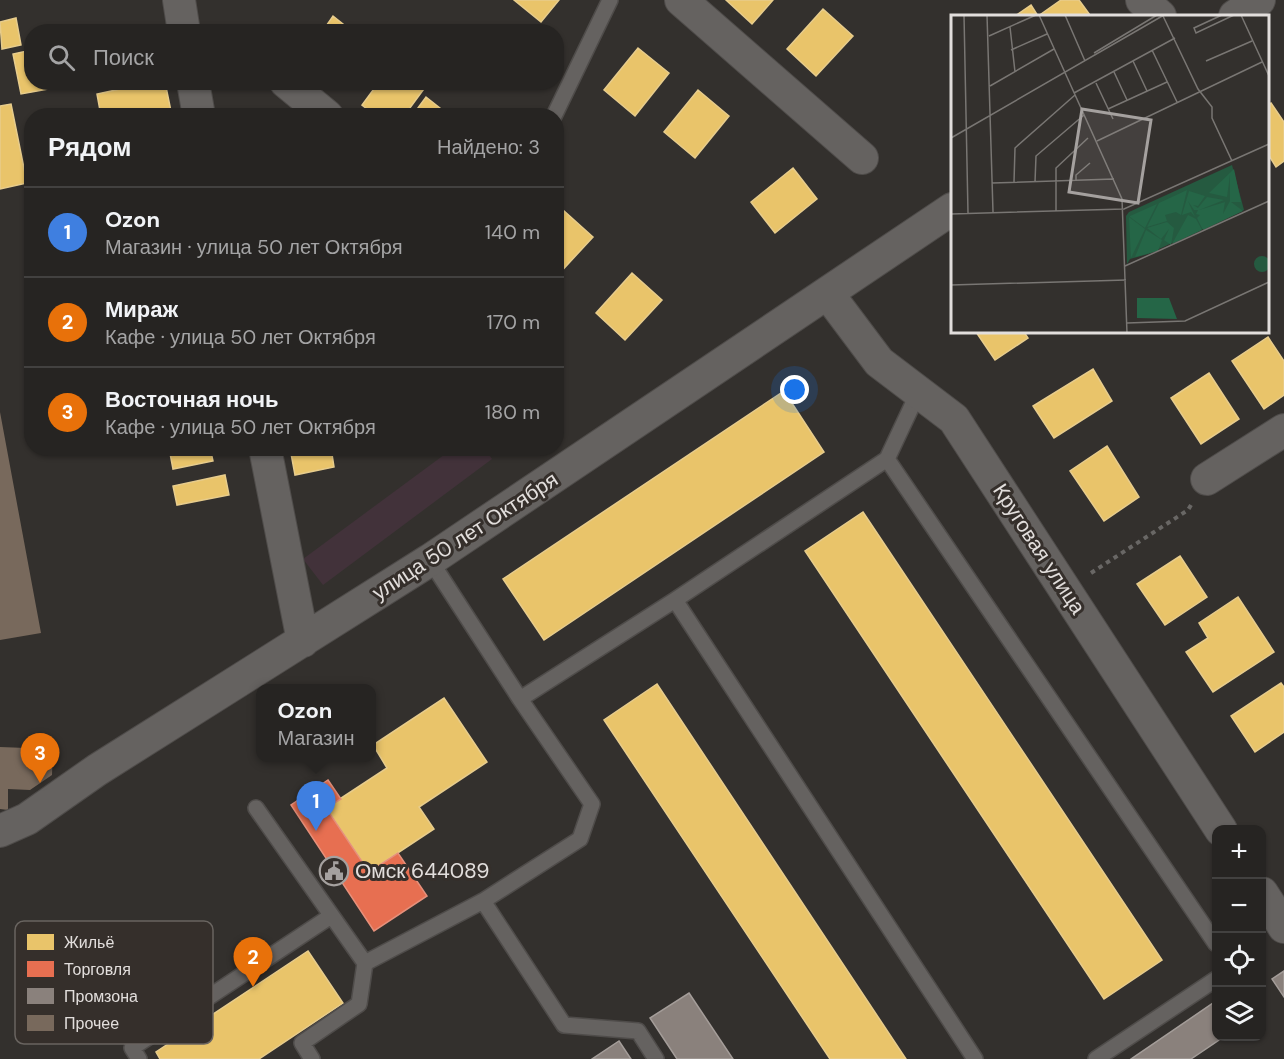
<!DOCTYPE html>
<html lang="ru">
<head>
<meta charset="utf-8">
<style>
	body { margin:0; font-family:"DM Sans",sans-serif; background:#32302f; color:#f1f3f6 }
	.controls { position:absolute; right:18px; bottom:18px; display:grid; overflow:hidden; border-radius:12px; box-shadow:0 2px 4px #0004 }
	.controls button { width:54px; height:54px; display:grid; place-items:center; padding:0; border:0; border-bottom:2px solid #424140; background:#262422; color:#f1f3f6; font:30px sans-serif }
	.you { position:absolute; left:795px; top:390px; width:21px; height:21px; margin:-15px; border:4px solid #fff; border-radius:50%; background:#1a73e8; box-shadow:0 0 0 9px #1a73e833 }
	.badge { display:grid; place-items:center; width:39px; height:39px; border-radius:50%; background:#a5a19f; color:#fff; font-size:20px; font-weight:700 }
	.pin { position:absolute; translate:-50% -50px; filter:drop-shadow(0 2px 3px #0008) }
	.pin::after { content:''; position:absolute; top:32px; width:21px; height:18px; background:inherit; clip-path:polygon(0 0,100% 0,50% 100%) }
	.popup { position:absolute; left:256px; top:684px; width:120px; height:78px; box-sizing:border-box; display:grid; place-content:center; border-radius:12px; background:#262422; filter:drop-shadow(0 2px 4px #0005); font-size:20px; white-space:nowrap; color:#a4a4a5 }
	.popup b { font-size:22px; color:#f1f3f6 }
	.popup::after { content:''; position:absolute; left:50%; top:100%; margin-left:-12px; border:12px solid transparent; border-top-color:#262422 }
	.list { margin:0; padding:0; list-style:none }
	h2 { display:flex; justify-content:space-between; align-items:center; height:78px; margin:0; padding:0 24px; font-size:26px }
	h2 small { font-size:20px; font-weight:400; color:#a4a4a5 }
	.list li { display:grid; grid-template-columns:39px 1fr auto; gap:18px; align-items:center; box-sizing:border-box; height:90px; padding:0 24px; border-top:2px solid #424140 }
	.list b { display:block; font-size:22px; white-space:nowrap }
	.list p { margin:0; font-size:20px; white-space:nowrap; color:#a4a4a5 }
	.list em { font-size:20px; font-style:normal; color:#a4a4a5 }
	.icon { flex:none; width:33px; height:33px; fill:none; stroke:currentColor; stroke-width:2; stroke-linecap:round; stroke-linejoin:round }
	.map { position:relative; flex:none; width:1284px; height:1059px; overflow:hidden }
	.search { position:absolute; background:#262422; box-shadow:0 2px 4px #0004; left:24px; top:24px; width:540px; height:66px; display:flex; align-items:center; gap:15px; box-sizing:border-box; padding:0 21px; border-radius:24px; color:#a4a4a5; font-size:22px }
	.panel { position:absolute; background:#262422; box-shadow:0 2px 4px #0004; left:24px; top:108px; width:540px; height:348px; border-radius:24px }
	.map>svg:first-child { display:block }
	.industrial { fill:#42323a }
	.homes { fill:#e9c46a; stroke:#e7cc8c; stroke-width:1.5 }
	.shops { fill:#e76f51; stroke:#e6907b; stroke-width:1.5 }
	.industry { fill:#8a817c; stroke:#a49d99; stroke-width:1.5 }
	.building { fill:#78695c }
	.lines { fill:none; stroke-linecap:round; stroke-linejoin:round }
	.service-casing { stroke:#4f4c4a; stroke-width:18 }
	.minor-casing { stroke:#4f4c4a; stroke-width:34 }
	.path { stroke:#696765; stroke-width:4; stroke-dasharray:4.5 4.5; stroke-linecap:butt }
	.service { stroke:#656260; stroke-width:15 }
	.minor { stroke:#656260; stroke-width:32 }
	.labels { text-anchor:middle; stroke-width:6; stroke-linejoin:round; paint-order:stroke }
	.street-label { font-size:21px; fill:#e2dedc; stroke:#352f2b }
	.poi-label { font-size:21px; fill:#e2dedc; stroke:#352f2b; text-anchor:start }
	.inset-road { fill:none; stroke:#797673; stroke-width:1.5 }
	.view { fill:#a5a19f; fill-opacity:0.15; stroke:#a5a19f; stroke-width:3 }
	.inset-edge { fill:none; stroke:#e2dedc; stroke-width:3 }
	.key { fill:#352f2b; stroke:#696460; stroke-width:1.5 }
	.key-label { font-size:16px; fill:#e2dedc }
</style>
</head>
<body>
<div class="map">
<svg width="1284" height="1059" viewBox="0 0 1284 1059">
	<rect width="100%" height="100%" fill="#33302d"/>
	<path class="industrial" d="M452,449H485L492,459L323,585L303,559Z"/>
	<path class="homes" d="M514,0H559L541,22Z
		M726,0H773L752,24Z
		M1061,0H1079L1090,15L1043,16L1041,14Z
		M1031,5L1038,16H1015Z
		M823,9L853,36L816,76L787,49Z
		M333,16L353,32H322Z
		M16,18L21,45L2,49L0,22Z
		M638,48L669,73L635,116L604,90Z
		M32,50V82H59L60,87L21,94L13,54Z
		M152,82H165L172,116H101L97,94Z
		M379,82H422L426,86L404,116H376L362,105Z
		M698,90L729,116L695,158L664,132Z
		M426,97L450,116H412Z
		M1271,103L1284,122V161L1276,167L1268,154V105Z
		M11,104L27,183L0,189V106Z
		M793,168L817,199L775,233L751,202Z
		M563,210L593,237L556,277V217Z
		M632,273L662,300L625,340L596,313Z
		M976,332H1024L1028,338L995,360Z
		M1268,337L1284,361V395L1264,409L1232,361Z
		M1093,369L1112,401L1054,438L1033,406Z
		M1209,373L1239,419L1201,444L1171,398Z
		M784,391L824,452L544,640L503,579Z
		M1107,446L1139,497L1104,521L1070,471Z
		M169,448H210L213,461L173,469Z
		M290,448H331L334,467L295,475Z
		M225,475L229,495L177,505L173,486Z
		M863,512L1162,960L1104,999L805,551Z
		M1180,556L1207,597L1165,625L1137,584Z
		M1238,597L1274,652L1213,692L1186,652L1208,638L1199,623Z
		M1281,683L1284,687V732L1255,752L1231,716Z
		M657,684L906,1059H830L604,720Z
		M444,698L487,762L419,807L434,829L369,872L326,808L387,768L373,745Z
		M308,951L343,1003L259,1059H160L156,1052Z"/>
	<path class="shops" d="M328,780L341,799L326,808L369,872L398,853L427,896L374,931L291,805Z"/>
	<path class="industry" d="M1284,971V997L1272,979Z
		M689,993L733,1059H677L650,1018Z
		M1216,1001V1036H1225L1191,1059H1131Z
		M619,1041L631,1059H592Z"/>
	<path class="building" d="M0,412L41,633L0,640Z
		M0,747L53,749L52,775L30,790L8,789V810L0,809Z"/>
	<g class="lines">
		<g class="service-casing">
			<path id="service" d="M554,116L610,0
				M887,459L1216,944
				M675,600L975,1059
				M520,699L675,600L887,459L918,393
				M256,808L365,963L359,1004L302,1043L312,1059
				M483,901L564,1025L638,1031L656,1059
				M365,963L483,901L580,839L592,804L520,699L430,560
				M139,1059L132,1048L331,916
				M1096,1059L1216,979"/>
		</g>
		<g class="minor-casing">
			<path id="minor" d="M179,0L184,32
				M681,0L862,158
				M1142,0L1160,16
				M1235,16L1259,0
				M193,82L199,116
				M286,82L327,116
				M828,294L879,362L954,419L1221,830
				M265,448L303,641
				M1207,479L1284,430
				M0,831L27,819L97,770L430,560L952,209
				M1262,893L1284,927"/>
		</g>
		<path class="path" d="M1091,573L1188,510L1191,505"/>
		<use href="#service" class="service"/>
		<use href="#minor" class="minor"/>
	</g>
	<defs>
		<g id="civic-ring" transform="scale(1.5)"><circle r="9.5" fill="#352f2b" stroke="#a5a19f" stroke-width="1.5"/><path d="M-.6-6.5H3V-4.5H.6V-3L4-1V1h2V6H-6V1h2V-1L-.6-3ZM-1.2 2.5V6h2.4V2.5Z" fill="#a5a19f"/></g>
	</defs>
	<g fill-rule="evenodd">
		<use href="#civic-ring" x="334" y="871"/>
	</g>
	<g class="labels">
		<g class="street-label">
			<text transform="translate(465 536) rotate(-33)" y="7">улица 50 лет Октября</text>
			<text transform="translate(1039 549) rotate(57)" y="7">Круговая улица</text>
		</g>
		<g class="poi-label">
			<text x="355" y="878">Омск 644089</text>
		</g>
	</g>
	<g transform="translate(951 15)">
		<rect width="318" height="318" fill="#33302d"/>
		<path d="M281,150L293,195L197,239L179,244L176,249L175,201L178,197ZM303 249a8 8 0 1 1 16 0a8 8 0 1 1-16 0Z" fill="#255a40"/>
		<path d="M283,154L290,187H280L292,196L252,215L246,203L249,200L245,199L247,195H243L237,186L244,202L240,197L231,200L238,176L254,181L247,191L242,190L247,193L256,182L273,185L248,195L274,187L272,199L279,186V160L276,182L258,178ZM236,175L230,200L225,197L214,200L216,206L196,212L208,188ZM206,189L194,213L179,202V201ZM237,200L245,204L251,215L221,229ZM178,202L194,214L180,243ZM216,207L223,213L220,230L213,225L218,214L210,224L196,213ZM195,215L211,225L207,236L184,242ZM186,283H218L226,304L186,303Z" fill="#256647"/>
		<path class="inset-road" d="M13,0L17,198M36,0L42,197M88,0L171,184L176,318M114,0L134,46M271,0L243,13L245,18L283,0M290,0L318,61M212,1L247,74L261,92V103L281,146M59,12L64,57M38,21L85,0M60,35L96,19M201,35L226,87M143,38L206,0M182,46L196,76M255,46L301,26M163,57L176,85M145,68L162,104M39,71L103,34M123,78L224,23M157,94L216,67M0,123L213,0M146,126L311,47M125,166V160L139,148M63,167L64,133L124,80M84,167L85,141L133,100M41,168L163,164M105,196V153L137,123M0,199L173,194L318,129M174,251L318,186M0,270L175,265M176,308L234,306L318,267"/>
		<path class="view" d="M131,94L200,105L187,188L118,177Z"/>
		<rect width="318" height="318" class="inset-edge"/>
	</g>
	<rect x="15" y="921" width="198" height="123" rx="9" class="key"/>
	<rect x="27" y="934" width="27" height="16" fill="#e9c46a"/>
	<rect x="27" y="961" width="27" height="16" fill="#e76f51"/>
	<rect x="27" y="988" width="27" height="16" fill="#8a817c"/>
	<rect x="27" y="1015" width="27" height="16" fill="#78695c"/>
	<g class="key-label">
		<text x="64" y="948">Жильё</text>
		<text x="64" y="975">Торговля</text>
		<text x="64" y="1002">Промзона</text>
		<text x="64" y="1029">Прочее</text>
	</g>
</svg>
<div class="controls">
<button>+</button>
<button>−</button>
<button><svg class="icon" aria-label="locate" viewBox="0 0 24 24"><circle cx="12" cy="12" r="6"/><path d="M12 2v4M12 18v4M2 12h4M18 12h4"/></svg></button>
<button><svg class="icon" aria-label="layers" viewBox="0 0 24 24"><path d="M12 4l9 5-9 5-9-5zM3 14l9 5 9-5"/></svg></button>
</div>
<div class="you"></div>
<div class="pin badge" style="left:316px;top:831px;background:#3f7fe0">1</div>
<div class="popup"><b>Ozon</b>Магазин</div>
<div class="pin badge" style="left:253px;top:987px;background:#e8710a">2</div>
<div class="pin badge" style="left:40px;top:783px;background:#e8710a">3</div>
<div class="search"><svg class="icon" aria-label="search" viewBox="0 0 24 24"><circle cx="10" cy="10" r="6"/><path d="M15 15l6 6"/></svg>Поиск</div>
<section class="panel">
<h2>Рядом<small>Найдено: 3</small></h2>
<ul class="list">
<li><span class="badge" style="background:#3f7fe0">1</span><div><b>Ozon</b><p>Магазин · улица 50 лет Октября</p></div><em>140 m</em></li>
<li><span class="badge" style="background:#e8710a">2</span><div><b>Мираж</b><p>Кафе · улица 50 лет Октября</p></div><em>170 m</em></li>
<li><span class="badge" style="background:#e8710a">3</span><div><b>Восточная ночь</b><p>Кафе · улица 50 лет Октября</p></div><em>180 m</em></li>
</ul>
</section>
</div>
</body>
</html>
